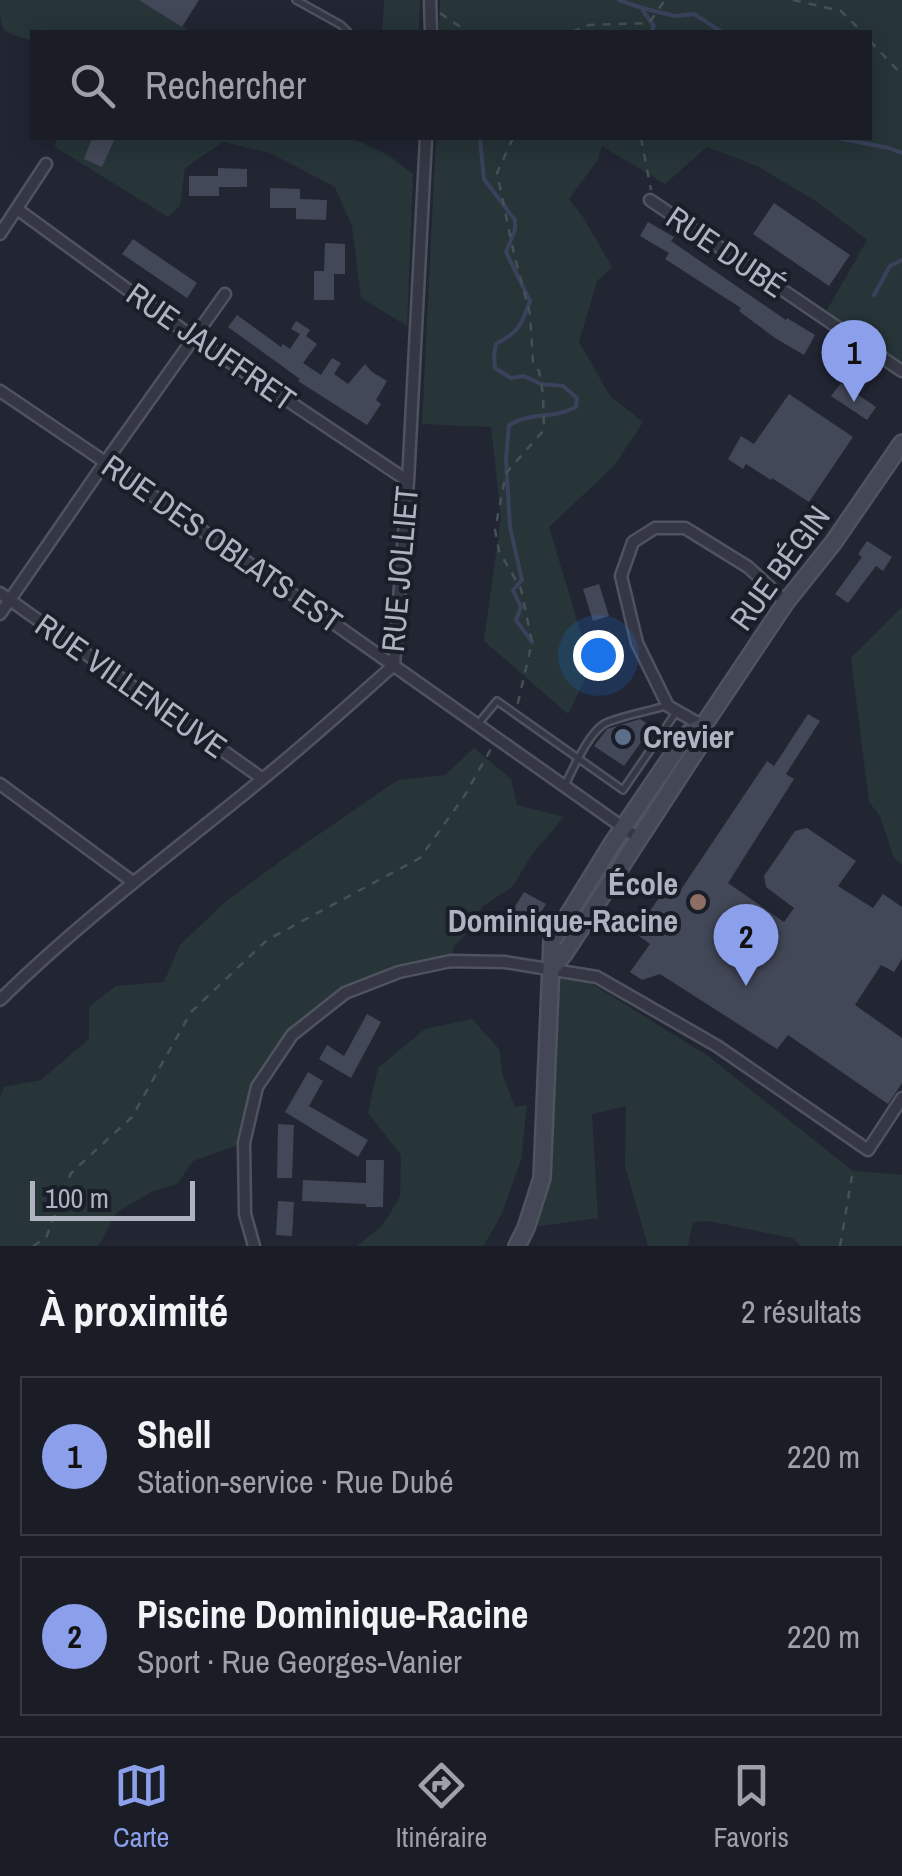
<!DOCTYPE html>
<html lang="fr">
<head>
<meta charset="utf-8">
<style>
	body { margin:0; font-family:"Archivo Narrow",sans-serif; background:#23252e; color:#f1f3f6 }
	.scale { position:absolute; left:30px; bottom:25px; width:165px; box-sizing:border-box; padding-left:10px; border:5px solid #afb3c1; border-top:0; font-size:28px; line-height:35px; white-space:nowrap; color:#afb3c1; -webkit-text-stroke:8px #1a1e28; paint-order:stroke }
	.you { position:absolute; left:598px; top:655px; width:35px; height:35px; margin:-25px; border:8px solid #fff; border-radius:50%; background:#1a73e8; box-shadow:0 0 0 15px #1a73e833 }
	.badge { display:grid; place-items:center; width:65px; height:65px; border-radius:50%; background:#8b9fea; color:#111; font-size:32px; font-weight:700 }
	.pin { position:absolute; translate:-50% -82px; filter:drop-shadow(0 2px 5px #0008) }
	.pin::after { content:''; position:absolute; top:52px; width:35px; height:30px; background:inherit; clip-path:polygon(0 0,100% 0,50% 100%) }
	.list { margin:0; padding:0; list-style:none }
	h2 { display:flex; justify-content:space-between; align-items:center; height:130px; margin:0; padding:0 40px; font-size:42px }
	h2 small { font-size:32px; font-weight:400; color:#9fa1a7 }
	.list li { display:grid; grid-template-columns:65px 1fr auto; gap:30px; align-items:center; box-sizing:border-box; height:160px; margin:0 20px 20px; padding:0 20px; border:2px solid #383a43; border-radius:0px }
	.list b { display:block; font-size:38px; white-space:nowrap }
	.list p { margin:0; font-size:32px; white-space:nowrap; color:#9fa1a7 }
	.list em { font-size:32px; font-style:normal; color:#9fa1a7 }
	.icon { flex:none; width:55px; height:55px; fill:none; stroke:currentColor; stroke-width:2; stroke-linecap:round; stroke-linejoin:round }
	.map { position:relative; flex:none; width:902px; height:1246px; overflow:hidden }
	.search { position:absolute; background:#1a1c26; box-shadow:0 5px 25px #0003; left:30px; right:30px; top:30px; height:110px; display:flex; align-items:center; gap:25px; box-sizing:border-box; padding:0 35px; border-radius:0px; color:#9fa1a7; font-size:38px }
	.sheet { height:490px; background:#1a1c26 }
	nav { display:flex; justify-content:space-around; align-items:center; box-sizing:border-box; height:140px; border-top:2px solid #383a43; background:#1a1c26; font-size:28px; color:#9fa1a7 }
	nav a { display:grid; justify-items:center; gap:5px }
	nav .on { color:#8b9fea }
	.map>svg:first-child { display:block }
	.green { fill:#273538 }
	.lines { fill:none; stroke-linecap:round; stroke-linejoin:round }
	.stream { stroke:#39415b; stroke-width:4 }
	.building { fill:#434858 }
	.lane-casing { stroke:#4f535f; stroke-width:10 }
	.street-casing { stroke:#4f535f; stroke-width:15 }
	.secondary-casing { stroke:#4f535f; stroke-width:20 }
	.path { stroke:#455156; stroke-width:2.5; stroke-dasharray:8 8; stroke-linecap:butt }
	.lane { stroke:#353844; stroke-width:5 }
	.street { stroke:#353844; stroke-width:10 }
	.secondary { stroke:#434756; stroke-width:15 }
	.service-dot { fill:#5c6f8a; stroke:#1a1e28; stroke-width:4 }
	.education-dot { fill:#8d6e63; stroke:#1a1e28; stroke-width:4 }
	.labels { text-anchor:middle; stroke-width:8; stroke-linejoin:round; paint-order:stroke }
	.street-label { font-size:32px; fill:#afb3c1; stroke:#1a1e28 }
	.poi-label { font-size:32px; font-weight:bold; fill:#afb3c1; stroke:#1a1e28; text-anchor:start }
</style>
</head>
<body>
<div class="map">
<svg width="902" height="1246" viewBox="0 0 902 1246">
	<rect width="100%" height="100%" fill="#222633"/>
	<path class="green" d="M0,0H139L191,32H32V41C1,30 0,35 0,0Z
		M384,0H420L419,32H382Z
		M440,0H902V371L823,317L867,240L816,201L757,166L707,147L665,184L602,146L597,161L569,199L583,217L612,267L597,281L579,342L610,396L643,422L614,466L549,527L591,667L568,714L484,641L501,517L491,427L422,424L436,138H870V32H439Z
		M56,138H352L388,155L413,174L407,326L361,298L352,226L335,187L270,153L223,142L185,168L180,205L168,217L55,147Z
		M902,607V864L894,858L880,816L869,802L851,658Z
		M474,748L511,779L517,805L564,817L533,853L512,887L482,907L464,936L454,946L451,961L345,993L292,1035L257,1087L244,1143L193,1161L177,1184L153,1191L117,1212L98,1246H0V1097L4,1087L41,1080L89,1039V1007L116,986L164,982L180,945L224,903L293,852L398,780L445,775Z
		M551,969L589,982L708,1056L853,1171L902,1175V1246H801L792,1238L708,1221L693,1222L688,1246H648L625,1166L626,1106L592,1114L598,1218L526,1228L542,1177Z
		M472,1019L499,1049L503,1076L515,1107L527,1105L521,1160L502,1213L484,1246H357L382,1226L400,1197L401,1155L368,1113L378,1068L425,1029Z"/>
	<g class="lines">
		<path class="stream" d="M619,0L642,8L675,16L694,14L722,32
			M643,11L654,26L651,32
			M480,138L484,179L515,220V230L506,252L530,301C522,324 519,332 496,344L494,355L495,368L511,378L524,376L541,384L563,386L577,398L576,407C551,420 534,411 509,425L506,460L510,527L522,580L513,590L521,607L516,620L532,642
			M837,138L889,148L902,153
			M874,295L890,266L902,260"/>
	</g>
	<path class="building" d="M139,0H199L182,27Z
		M92,138H115L102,167L84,159Z
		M218,168L247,169V187H219V196H189V176H218Z
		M270,188L300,189V199L327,200L326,220L296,219V208H270Z
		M774,203L850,255L829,286L753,234Z
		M648,222L674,237L671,241L786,320L787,318L815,335L804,355L775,338L739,311L741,308L665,259L669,253L640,236Z
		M133,239L197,283L187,298L122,254Z
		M325,243L345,244V274H334V300H314V271H324Z
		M237,315L281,347L283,344L290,349L300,334L291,329L296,321L310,330L306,336L317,344L303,363L321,375L332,358L341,363L334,374L348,384L365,364L372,372L387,381L376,400L381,404L367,425L298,381L300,379L228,327Z
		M841,383L876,407L867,420L831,396Z
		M789,394L853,437L809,502L772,478L771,480L746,464L743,469L728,459L741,436L754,444Z
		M867,541L892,557L883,571L876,566L848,603L835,594L862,557L858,554Z
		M599,584L609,616L593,621L583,589Z
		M808,714L820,721L786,774L794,779L728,883L784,922L794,908L766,887L764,876L795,831L807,828L856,861L838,886L873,908L883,894L902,907V959L894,972L881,965L855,1005L902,1038V1083L888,1104L788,1035L777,1049L660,974L642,980L630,972L650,944L635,933L667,886L678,894L767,761L774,766Z
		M640,719L652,727L624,766L594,746L607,729Z
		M524,892L546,904L528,934L506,921Z
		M367,1014L381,1022L351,1078L319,1059L327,1045L344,1056Z
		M308,1072L323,1081L309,1106L368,1140L358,1157L285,1112Z
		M278,1124L294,1125L292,1178H277Z
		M366,1160H384L383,1207H366V1204L302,1201L303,1180L366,1183Z
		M278,1201L294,1202L292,1236L276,1235Z"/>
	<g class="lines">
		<g class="lane-casing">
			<path id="lane" d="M296,0L341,25L348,32
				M478,724L497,701L623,790L677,711
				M565,785C573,769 588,734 604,724C616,717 650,711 665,706"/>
		</g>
		<g class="street-casing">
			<path id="street" d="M430,0L431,32
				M650,200L902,371
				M17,209L194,338L408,481
				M0,234L46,164
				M0,391L105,462L638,838
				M0,593L263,779
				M0,614L99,471L225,294
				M703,726L668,706L637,643L621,576L633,542L655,528H685L748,567L786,602
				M0,784L133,882
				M0,1000C81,920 172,853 260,781C306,744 350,704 394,665L408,481L426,138
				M254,1246L245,1214L244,1143L257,1087L292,1035L345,993L399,972L451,961L505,962L597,977L717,1046L868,1150L902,1098"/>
		</g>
		<g class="secondary-casing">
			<path id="secondary" d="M551,969L564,954L703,740V726
				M517,1246L526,1228L542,1178L552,941L612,844L676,750L689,733L703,726L786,602L833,543L902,443"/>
		</g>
		<path class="path" d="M793,0L841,11L862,32
			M440,13L468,32
			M572,32L589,25L649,23L665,0
			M870,41L902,75
			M513,138L497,173L514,254L530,314L533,363L539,371L543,394L544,430L506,473L495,530L499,551L521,589L532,642L517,707
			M641,138L651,190
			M33,1246L46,1238L71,1173L132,1117L191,1012L267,940L420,858L465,795L492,747
			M840,1246L852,1176"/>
		<use href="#lane" class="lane"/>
		<use href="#street" class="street"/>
		<use href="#secondary" class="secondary"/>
	</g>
	<circle class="service-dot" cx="623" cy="737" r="10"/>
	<circle class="education-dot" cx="698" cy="902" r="10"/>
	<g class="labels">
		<g class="street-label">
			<text transform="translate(726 252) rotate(34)" y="11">RUE DUBÉ</text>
			<text transform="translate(211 347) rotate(35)" y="11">RUE JAUFFRET</text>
			<text transform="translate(222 544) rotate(35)" y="11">RUE DES OBLATS EST</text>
			<text transform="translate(780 568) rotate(-54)" y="11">RUE BÉGIN</text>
			<text transform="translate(400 569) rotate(-85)" y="11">RUE JOLLIET</text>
			<text transform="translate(131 686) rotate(35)" y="11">RUE VILLENEUVE</text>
		</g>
		<g class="poi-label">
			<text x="643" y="748">Crevier</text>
			<text x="678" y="895" text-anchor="end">École<tspan x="678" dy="37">Dominique-Racine</tspan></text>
		</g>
	</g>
</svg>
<div class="scale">100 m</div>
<div class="you"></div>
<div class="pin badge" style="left:854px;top:402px">1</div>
<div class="pin badge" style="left:746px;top:986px">2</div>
<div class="search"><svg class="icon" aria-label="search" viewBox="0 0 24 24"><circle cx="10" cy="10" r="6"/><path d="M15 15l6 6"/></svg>Rechercher</div>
</div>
<section class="sheet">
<h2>À proximité<small>2 résultats</small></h2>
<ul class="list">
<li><span class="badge">1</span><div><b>Shell</b><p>Station-service · Rue Dubé</p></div><em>220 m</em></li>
<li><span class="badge">2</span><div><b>Piscine Dominique-Racine</b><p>Sport · Rue Georges-Vanier</p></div><em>220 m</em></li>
</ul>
</section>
<nav>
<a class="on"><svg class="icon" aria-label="map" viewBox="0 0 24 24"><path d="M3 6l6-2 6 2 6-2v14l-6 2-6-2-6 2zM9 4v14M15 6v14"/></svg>Carte</a>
<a><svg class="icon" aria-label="directions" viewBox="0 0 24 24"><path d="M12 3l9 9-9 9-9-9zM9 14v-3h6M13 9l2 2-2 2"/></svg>Itinéraire</a>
<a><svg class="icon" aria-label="saved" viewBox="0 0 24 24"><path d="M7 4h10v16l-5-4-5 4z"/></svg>Favoris</a>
</nav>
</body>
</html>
